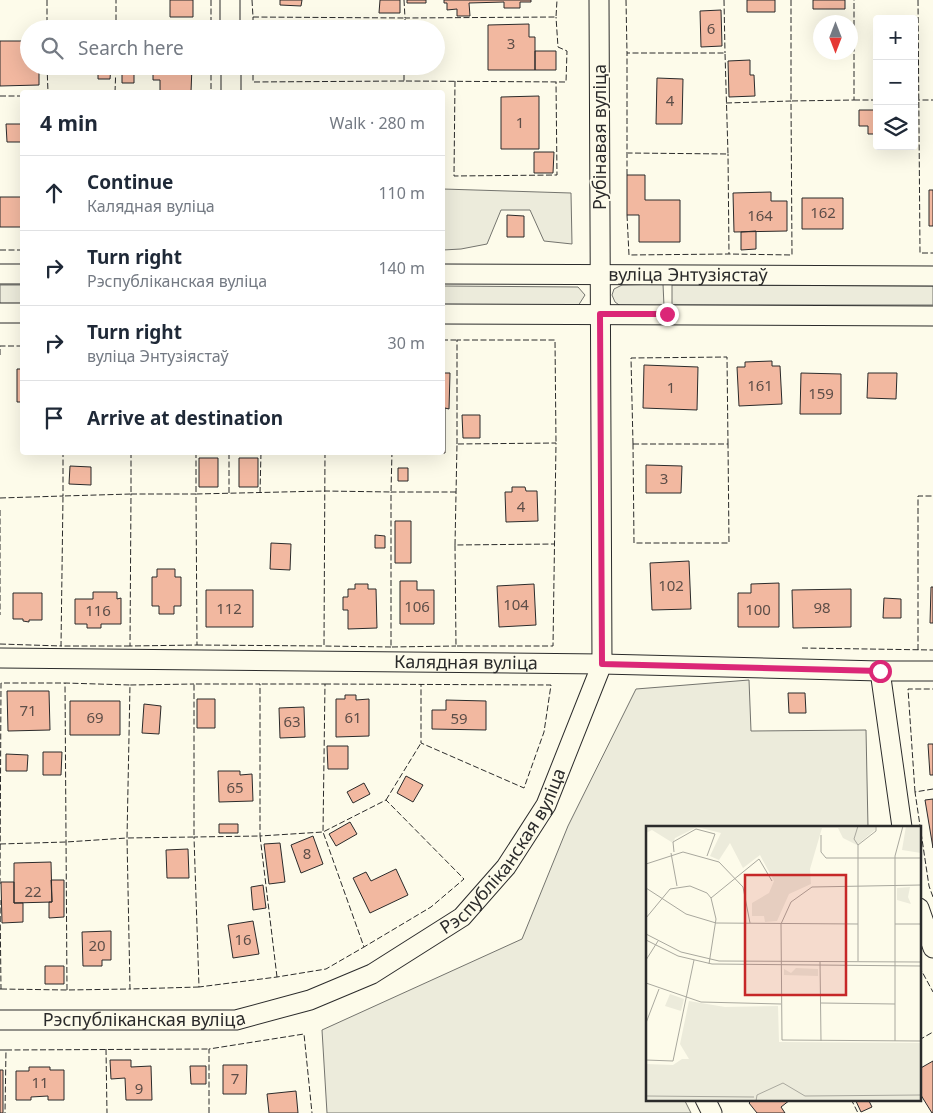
<!DOCTYPE html>
<html lang="en">
<head>
<meta charset="utf-8">
<style>
	body { margin:0; font-family:"Noto Sans",sans-serif; background:#f6f6f7; color:#1f2937 }
	.controls { position:absolute; right:15px; top:15px; display:grid; overflow:hidden; border-radius:5px; box-shadow:0 5px 20px #0002 }
	.controls button { width:45px; height:45px; display:grid; place-items:center; padding:0; border:0; border-bottom:1px solid #e0e1e3; background:#fff; color:#1f2937; font:25px sans-serif }
	.compass { position:absolute; left:813px; top:15px; width:45px; height:45px; border-radius:50%; background:#fff; box-shadow:0 5px 20px #0002; rotate:180deg }
	.stop { position:absolute; width:15px; height:15px; margin:-11px; border:4px solid #db2777; border-radius:50%; background:#fff }
	.stop.end { background:#db2777; border-color:#fff; box-shadow:0 1px 5px #0008 }
	.list { margin:0; padding:0; list-style:none }
	h2 { display:flex; justify-content:space-between; align-items:center; height:65px; margin:0; padding:0 20px; font-size:21px }
	h2 small { font-size:16px; font-weight:400; color:#747a83 }
	.list li { display:grid; grid-template-columns:32px 1fr auto; gap:15px; align-items:center; box-sizing:border-box; height:75px; padding:0 20px; border-top:1px solid #e0e1e3 }
	.list b { display:block; font-size:19px; white-space:nowrap }
	.list p { margin:0; font-size:16px; white-space:nowrap; color:#747a83 }
	.list em { font-size:16px; font-style:normal; color:#747a83 }
	.icon { flex:none; width:28px; height:28px; fill:none; stroke:currentColor; stroke-width:2; stroke-linecap:round; stroke-linejoin:round }
	.map { position:relative; flex:none; width:933px; height:1113px; overflow:hidden }
	.search { position:absolute; background:#fff; box-shadow:0 5px 20px #0002; left:20px; top:20px; width:425px; height:55px; display:flex; align-items:center; gap:12px; box-sizing:border-box; padding:0 18px; border-radius:28px; color:#747a83; font-size:19px }
	.panel { position:absolute; background:#fff; box-shadow:0 5px 20px #0002; left:20px; top:90px; width:425px; height:365px; border-radius:5px }
	.map>svg:first-child { display:block }
	.green { fill:#ecebdb; stroke:#74746e }
	.building { fill:#f2b8a0; stroke:#2b2b2b }
	.lines { fill:none; stroke-linecap:round; stroke-linejoin:round }
	.minor-casing { stroke:#2b2b2b; stroke-width:21 }
	.minor { stroke:#fdfbea; stroke-width:19 }
	.fence { stroke:#2b2b2b; stroke-width:1; stroke-dasharray:6 2.5; stroke-linecap:butt }
	.route { stroke:#db2777; stroke-width:6 }
	.labels { text-anchor:middle; stroke-width:4; stroke-linejoin:round; paint-order:stroke }
	.number-label { font-size:15px; fill:#5d4e48 }
	.street-label { font-size:18px; fill:#2b2b2b; stroke:#fdfbea }
	.inset-road { fill:none; stroke:#a9a89e; stroke-width:1 }
	.view { fill:#c62828; fill-opacity:0.15; stroke:#c62828; stroke-width:2.5 }
	.inset-edge { fill:none; stroke:#2b2b2b; stroke-width:2.5 }
</style>
</head>
<body>
<div class="map">
<svg width="933" height="1113" viewBox="0 0 933 1113">
	<rect width="100%" height="100%" fill="#fdfbea"/>
	<path class="green" d="M443,189L571,193L572,244L544,241L530,210H501L487,244L461,249L443,250Z
		M663,284L664,306L622,307L615,302L612,295L614,289L622,285Z
		M0,285H22V305H0Z
		M672,285L933,286V305H672Z
		M443,286L578,287L585,295L578,306L443,305Z
		M749,680L751,731L866,730L868,827H647V1099H684L691,1113H327L322,1030L522,939L568,826L636,689Z"/>
	<path class="building" d="M170,0H193V17H170Z
		M280,0H302L301,6L280,5Z
		M380,0H400V13H379Z
		M407,0H426V3H407Z
		M444,0H531V2H520V8H504V2L469,3L470,16H457V9L447,10V3H444Z
		M747,0H775V12H747Z
		M813,0H845V9H813Z
		M721,10L722,46L701,47L700,11Z
		M529,24V37H535V70H488V25Z
		M0,41H29V66H39V85L0,86Z
		M535,51H556V70H535Z
		M750,60V75H754L755,96L729,97L728,61Z
		M98,66H111L110,79H98Z
		M122,66H134V83H122Z
		M153,66H192L191,92H160V80H153Z
		M657,78L683,79L682,124H656Z
		M539,96V149H501V97Z
		M859,110H877V134H868V126H859Z
		M6,124H22V142H7Z
		M534,152H554L553,173H534Z
		M627,175H645V200H680V242H639V215H627Z
		M929,190H933V226H929Z
		M771,192V201H787V231L734,232L733,193Z
		M0,197H22V227H0Z
		M802,198H843V229H802Z
		M507,215L524,216V237H507Z
		M756,231V249L741,250V232Z
		M772,361V366H780L782,404L739,406L737,367H745V362Z
		M644,365L698,367L697,410L643,408Z
		M17,369H22V402H17Z
		M442,373H450L449,409L445,408V453H403L442,452Z
		M801,373L841,374V414H800Z
		M868,373H897L896,399L867,398Z
		M462,415H480V438H463Z
		M199,458H218V487H199Z
		M239,458H258V487H239Z
		M646,465L682,466L681,493H646Z
		M70,466L91,467V485L69,484Z
		M398,468H408V481H398Z
		M512,487H525L526,491H537L538,521L506,522L505,492H512Z
		M395,521H411V563H395Z
		M375,535L385,536V548H375Z
		M271,543L291,544L290,570L270,569Z
		M689,561L691,609L652,610L650,563Z
		M157,569H175V577H181V606H174V614H159V606H152V577H157Z
		M400,581H417V590H434V624H400Z
		M779,583V627H738V593H751V584Z
		M355,584H368V589H376L377,628L348,629V610H343V597H348V589H355Z
		M534,584L536,625L499,627L497,586Z
		M931,587H933V623H930Z
		M851,589V627L793,628L792,590Z
		M206,590H253V627H206Z
		M93,592H117V599L121,598V624H101V628H87V624H75V599H93Z
		M13,593H42V620H29V622L23,621V619H13Z
		M884,598L901,599V618H883Z
		M7,691H49L50,730L8,731Z
		M788,693H805L806,713H789Z
		M345,695H356V700L369,699V736L336,737V699H345Z
		M197,699H215V728H197Z
		M446,700L486,701V730L432,729V710H446Z
		M70,701H120V735H70Z
		M144,704L161,706L159,734L142,733Z
		M304,707L305,737L280,738L279,708Z
		M928,744H933V775H930Z
		M327,746H348V769H328Z
		M43,752H62L61,775H43Z
		M6,754L28,755L27,771H6Z
		M218,771H240V775L252,774L253,801L219,802Z
		M406,776L423,785L413,802L397,793Z
		M364,783L370,794L353,803L347,792Z
		M933,799V848L925,800Z
		M350,822L357,834L336,846L329,834Z
		M219,824H238V833H219Z
		M313,836L323,864L301,873L291,845Z
		M280,843L285,882L269,884L264,844Z
		M188,849L189,878H167L166,850Z
		M51,862L52,902L14,903V863Z
		M396,869L408,895L370,913L353,878L366,872L371,881Z
		M51,880H64V917L49,918V902H52Z
		M1,882H14V903H23V922L2,923Z
		M263,885L266,908L253,910L251,887Z
		M253,921L259,954L233,958L228,925Z
		M111,931V960H102V966H83L82,932Z
		M45,966H64V984H45Z
		M110,1060H131V1067L151,1066L152,1100H126L125,1078L111,1079Z
		M933,1061V1113H932L919,1092V1069Z
		M223,1065H247L246,1094H223Z
		M190,1066H206V1084H191Z
		M29,1067H50V1070H64V1100H48V1096L31,1097V1100H16V1071H29Z
		M0,1070H3V1113H0Z
		M296,1091L298,1113H269L267,1094Z
		M753,1099H789L790,1100L781,1107L785,1113H757L749,1103Z
		M855,1099H868L872,1107L861,1112Z"/>
	<g class="lines">
		<g class="minor-casing">
			<g id="minor">
				<path d="M230,0V29"/>
				<path d="M231,66V92"/>
				<path d="M0,274H22"/>
				<path id="s1" d="M442,274L933,276"/>
				<path d="M0,313H22"/>
				<path d="M442,314L933,316"/>
				<path id="s2" d="M0,658L602,664L880,671H933"/>
				<path d="M880,671L902,827"/>
				<path d="M919,908L933,948"/>
				<path id="s3" d="M0,1020H236L310,1000L372,974L462,917L506,867L546,805L602,664L599,0"/>
				<path d="M705,1099L712,1113"/>
			</g>
		</g>
		<use href="#minor" class="minor"/>
		<path class="fence" d="M47,0V29
			M211,0V29
			M252,0L253,17L405,18V29
			M404,0L405,18L556,17L557,0
			M626,0L627,53
			M724,0L725,53
			M791,0V101L854,100V0
			M918,0L920,253H933
			M253,17V29
			M116,29V0
			M47,66L48,92
			M211,66V92
			M253,66V82L404,81
			M404,66V81L566,82L567,51L558,47L556,17
			M455,81L454,176L557,175L556,82
			M115,92L116,66
			M0,96H22
			M854,100H877
			M914,100H933
			M726,103L791,101L792,255L729,254
			M627,175V53H725L728,154L628,153
			M627,215L629,255L729,254L728,154
			M0,250H22
			M442,340H457
			M0,355V346H22
			M457,444V340H555L556,443
			M633,444H728L729,543H634Z
			M633,444L631,358L727,357L728,444
			M196,452V494L325,491L391,492L392,452
			M325,452L324,646L391,647
			M456,492H391V647L456,646
			M229,493V452
			M260,493L261,452
			M131,494H196L197,645L130,646Z
			M0,498L63,496V452
			M0,510V615
			M455,545L457,444L556,443L553,646H456L455,545L555,544
			M0,644L61,646
			M197,645L324,646
			M130,646H61L63,496L131,494V452
			M802,648L933,650
			M918,650V496H933
			M325,684L551,685L544,732L524,788L421,743V684
			M933,789L915,792L929,886L933,897
			M915,792L908,689H933
			M386,800L421,743
			M0,844L66,842L127,838L130,685L194,684
			M0,884L1,683H65
			M919,966L933,992
			M277,977L260,836L194,837L199,987L277,977L326,969L364,947
			M199,987L130,989L127,838L194,837V684H260V836L323,832L386,800L464,879L431,907L364,947L323,832L325,684H260
			M0,989H1L0,900
			M1,989L67,990L130,989
			M67,990L65,683L130,685
			M919,1040L933,1032
			M106,1049L107,1113
			M0,1050H6L5,1113
			M6,1050L209,1049
			M851,1099L858,1113
			M209,1113V1049L304,1034L312,1113"/>
	</g>
	<g class="lines">
		<path class="route" d="M667,314H600L602,664L880,671"/>
	</g>
	<g class="labels">
		<g class="number-label">
			<text x="711" y="34">6</text>
			<text x="511" y="49">3</text>
			<text x="670" y="106">4</text>
			<text x="520" y="128">1</text>
			<text x="823" y="218">162</text>
			<text x="760" y="221">164</text>
			<text x="760" y="391">161</text>
			<text x="671" y="393">1</text>
			<text x="821" y="399">159</text>
			<text x="664" y="484">3</text>
			<text x="521" y="512">4</text>
			<text x="671" y="591">102</text>
			<text x="516" y="610">104</text>
			<text x="417" y="612">106</text>
			<text x="822" y="613">98</text>
			<text x="229" y="614">112</text>
			<text x="758" y="615">100</text>
			<text x="98" y="616">116</text>
			<text x="28" y="716">71</text>
			<text x="95" y="723">69</text>
			<text x="353" y="723">61</text>
			<text x="459" y="724">59</text>
			<text x="292" y="727">63</text>
			<text x="235" y="793">65</text>
			<text x="307" y="859">8</text>
			<text x="33" y="897">22</text>
			<text x="243" y="945">16</text>
			<text x="97" y="951">20</text>
			<text x="235" y="1084">7</text>
			<text x="40" y="1088">11</text>
			<text x="139" y="1094">9</text>
		</g>
		<g class="street-label">
			<text transform="translate(600 137) rotate(-90)" y="6">Рубінавая вуліца</text>
			<text dy="6" stroke="none"><textPath href="#s1" startOffset="246">вуліца Энтузіястаў</textPath></text>
			<text dy="6" stroke="none"><textPath href="#s2" startOffset="466">Калядная вуліца</textPath></text>
			<text dy="6" stroke="none"><textPath href="#s3" startOffset="564">Рэспубліканская вуліца</textPath></text>
			<text dy="6" stroke="none"><textPath href="#s3" startOffset="144">Рэспубліканская вуліца</textPath></text>
		</g>
	</g>
	<g transform="translate(646 826)">
		<rect width="275" height="275" fill="#fdfbea"/>
		<path d="M0,0H229V4L211,19L197,12L192,2H176L164,43L165,58L143,68L131,95L119,96L118,90H106V77L123,67L128,55L114,29L97,42L84,17L73,34L64,30L75,7L51,1L29,12L27,17L6,4L0,7ZM260,0H275V27L256,24ZM264,61L262,71L265,78L251,74V62ZM150,142L172,143V150L138,149V143L145,147ZM24,168L38,173L35,185L19,180ZM43,175L79,181L132,180L133,216L275,217V275H0V238L27,239L36,233H43L34,218Z" fill="#ecebdb"/>
		<path class="inset-road" d="M212,0L208,13L212,19M175,9V26L180,32H275M212,19L230,5V0M28,26L27,16L50,3L69,8L61,30M25,27L31,60M0,38L37,26L73,36L97,61L104,97M275,59L166,61L145,76L135,98L136,214L275,215M0,62L40,88L70,97L212,98M65,72L113,33L126,55M0,92L24,63L44,60L61,67L65,72L70,93L63,138M249,98H275M0,108L35,126L73,135L275,136M0,114L32,130L66,138L275,140M0,134L12,115M174,135L175,215M212,135V19M0,157L55,176L135,178M175,177L249,178M0,197L13,163M249,215V30L257,0M0,234L27,235L48,134M0,270L108,271M110,275L111,269L137,257L159,270L275,269"/>
		<path class="view" d="M99,49H200V169H99Z"/>
		<rect width="275" height="275" class="inset-edge"/>
	</g>
</svg>
<div class="controls">
<button>+</button>
<button>−</button>
<button><svg class="icon" aria-label="layers" viewBox="0 0 24 24"><path d="M12 4l9 5-9 5-9-5zM3 14l9 5 9-5"/></svg></button>
</div>
<svg class="compass" viewBox="-18 -18 36 36"><path d="M0-13l5 13h-10z" fill="#e53935"/><path d="M0 13l5-13h-10z" fill="#747a83"/></svg>
<div class="stop" style="left:880px;top:671px"></div>
<div class="stop end" style="left:667px;top:314px"></div>
<div class="search"><svg class="icon" aria-label="search" viewBox="0 0 24 24"><circle cx="10" cy="10" r="6"/><path d="M15 15l6 6"/></svg>Search here</div>
<section class="panel">
<h2>4 min<small>Walk · 280 m</small></h2>
<ul class="list">
<li><svg class="icon" aria-label="ahead" viewBox="0 0 24 24"><path d="M12 20V5M6 11l6-6 6 6"/></svg><div><b>Continue</b><p>Калядная вуліца</p></div><em>110 m</em></li>
<li><svg class="icon" aria-label="right" viewBox="0 0 24 24"><path d="M7 20v-9h11M14 6l5 5-5 5"/></svg><div><b>Turn right</b><p>Рэспубліканская вуліца</p></div><em>140 m</em></li>
<li><svg class="icon" aria-label="right" viewBox="0 0 24 24"><path d="M7 20v-9h11M14 6l5 5-5 5"/></svg><div><b>Turn right</b><p>вуліца Энтузіястаў</p></div><em>30 m</em></li>
<li><svg class="icon" aria-label="arrive" viewBox="0 0 24 24"><path d="M6 21V4h12l-3 4 3 4H6"/></svg><div><b>Arrive at destination</b></div></li>
</ul>
</section>
</div>
</body>
</html>
